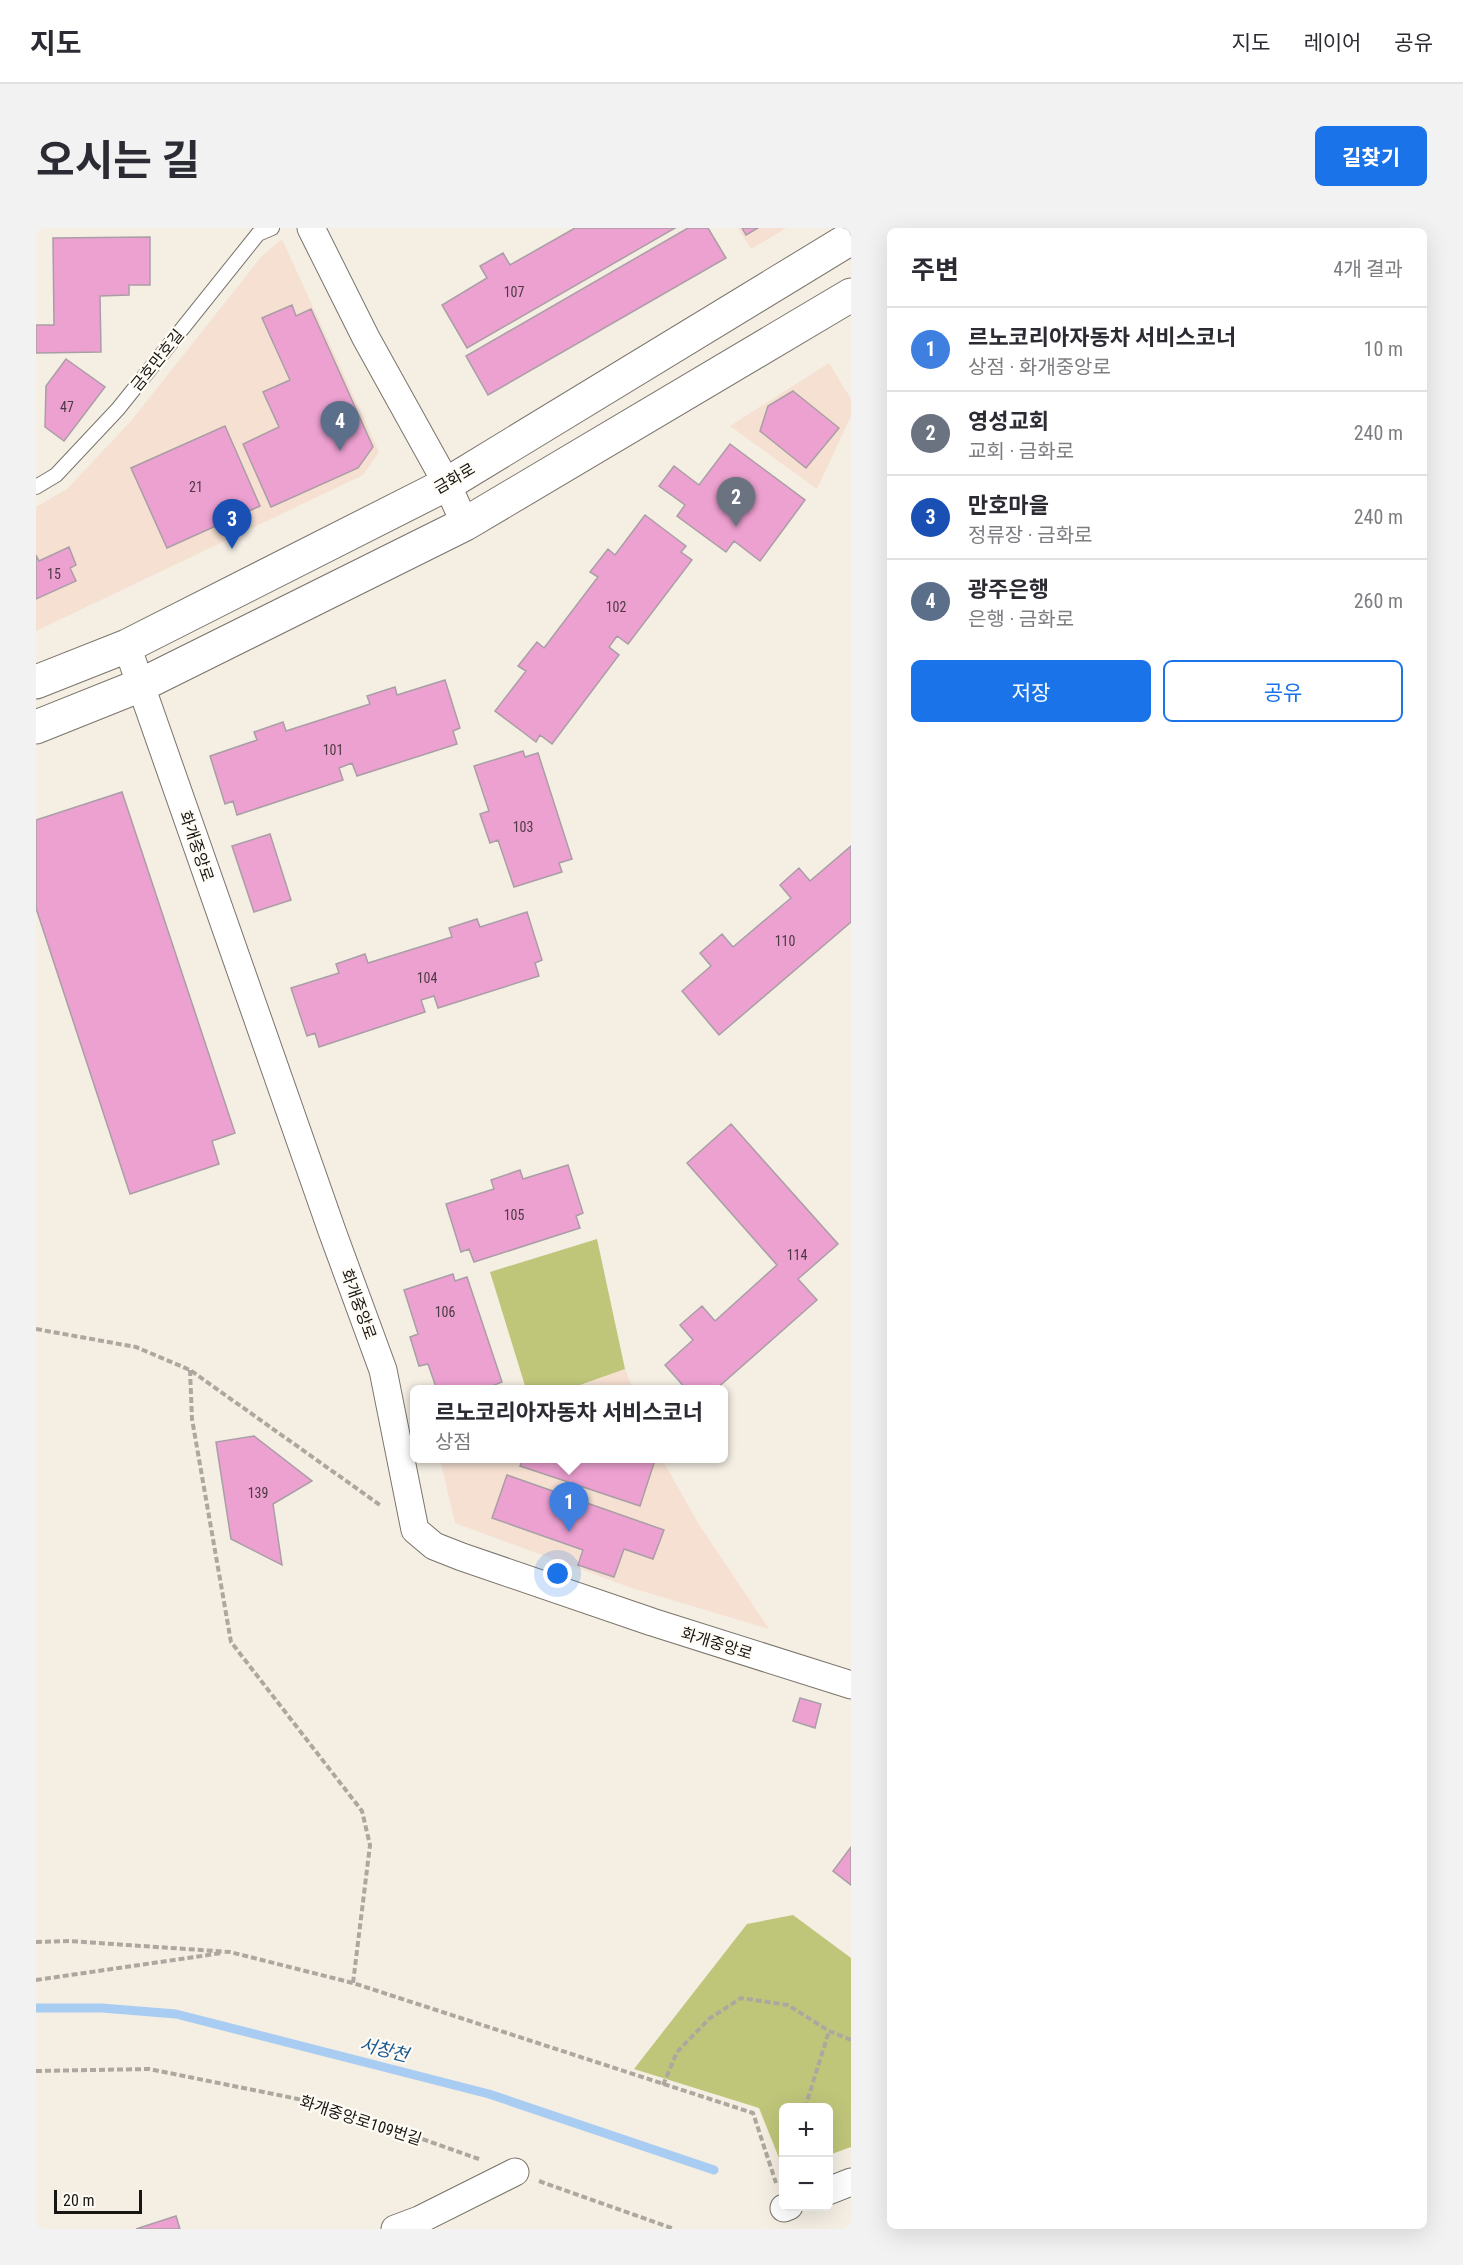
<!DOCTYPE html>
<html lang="ko">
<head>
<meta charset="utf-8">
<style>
	body { margin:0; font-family:"Roboto Condensed","Noto Sans KR",sans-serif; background:#f2f2f3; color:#2b2b33 }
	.controls { position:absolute; right:18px; bottom:18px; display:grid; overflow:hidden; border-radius:9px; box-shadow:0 6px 24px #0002 }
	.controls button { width:54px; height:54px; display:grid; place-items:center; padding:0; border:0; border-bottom:2px solid #e1e1e2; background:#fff; color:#2b2b33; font:30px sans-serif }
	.scale { position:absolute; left:18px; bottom:15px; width:88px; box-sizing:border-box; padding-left:6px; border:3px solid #181612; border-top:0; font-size:16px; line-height:21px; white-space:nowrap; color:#181612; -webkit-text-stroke:4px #fffbf5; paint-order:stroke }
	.you { position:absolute; left:522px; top:1346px; width:21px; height:21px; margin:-15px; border:4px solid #fff; border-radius:50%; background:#1a73e8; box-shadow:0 0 0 9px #1a73e833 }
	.badge { display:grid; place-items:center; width:39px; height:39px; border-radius:50%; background:#1a73e8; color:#fff; font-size:20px; font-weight:700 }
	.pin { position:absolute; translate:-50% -50px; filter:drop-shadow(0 2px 3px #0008) }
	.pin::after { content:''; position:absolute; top:32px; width:21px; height:18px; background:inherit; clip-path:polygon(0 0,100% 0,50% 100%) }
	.popup { position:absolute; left:374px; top:1157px; width:318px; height:78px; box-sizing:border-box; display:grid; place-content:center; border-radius:9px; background:#fff; filter:drop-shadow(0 2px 4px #0005); font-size:20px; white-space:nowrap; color:#7c7c81 }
	.popup b { font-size:22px; color:#2b2b33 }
	.popup::after { content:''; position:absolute; left:50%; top:100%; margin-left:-12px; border:12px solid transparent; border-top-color:#fff }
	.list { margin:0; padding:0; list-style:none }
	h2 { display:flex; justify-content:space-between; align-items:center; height:78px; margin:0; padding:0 24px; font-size:26px }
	h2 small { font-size:20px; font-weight:400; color:#7c7c81 }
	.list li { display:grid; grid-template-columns:39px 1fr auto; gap:18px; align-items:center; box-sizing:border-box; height:84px; padding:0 24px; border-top:2px solid #e1e1e2 }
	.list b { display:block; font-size:22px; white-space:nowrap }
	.list p { margin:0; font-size:20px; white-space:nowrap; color:#7c7c81 }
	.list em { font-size:20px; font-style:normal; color:#7c7c81 }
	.actions { display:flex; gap:12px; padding:18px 24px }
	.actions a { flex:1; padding:14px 0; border:2px solid #1a73e8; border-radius:9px; text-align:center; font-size:21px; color:#1a73e8 }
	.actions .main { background:#1a73e8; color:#fff }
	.map { position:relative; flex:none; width:815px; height:2001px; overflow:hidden; border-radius:9px }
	header { display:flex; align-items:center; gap:36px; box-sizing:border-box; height:84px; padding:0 30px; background:#fff; border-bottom:2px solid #e1e1e2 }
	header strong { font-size:28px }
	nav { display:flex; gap:33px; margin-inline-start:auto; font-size:21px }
	.intro { display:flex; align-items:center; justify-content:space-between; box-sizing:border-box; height:144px; padding:0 36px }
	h1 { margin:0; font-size:42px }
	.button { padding:15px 27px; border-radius:9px; background:#1a73e8; color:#fff; font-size:21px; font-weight:700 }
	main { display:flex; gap:36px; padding:0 36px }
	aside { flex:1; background:#fff; border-radius:9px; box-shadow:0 6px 24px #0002 }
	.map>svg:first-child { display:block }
	.commercial { fill:#f5e0d2 }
	.green { fill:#bfc67a }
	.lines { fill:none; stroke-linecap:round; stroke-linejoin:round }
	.stream { stroke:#a9cdf2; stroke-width:9 }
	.building { fill:#eda1d1; stroke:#a99ea5; stroke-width:1.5 }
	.lane-casing { stroke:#79736a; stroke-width:16 }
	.street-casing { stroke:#79736a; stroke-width:29 }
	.secondary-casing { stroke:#79736a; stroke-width:35 }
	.path { stroke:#ada89f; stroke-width:4; stroke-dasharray:6 3; stroke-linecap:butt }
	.lane { stroke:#fff; stroke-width:14 }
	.street { stroke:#fff; stroke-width:27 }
	.secondary { stroke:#fff; stroke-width:33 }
	.labels { text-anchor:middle; stroke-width:4.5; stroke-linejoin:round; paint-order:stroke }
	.number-label { font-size:14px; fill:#4d3942 }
	.street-label { font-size:16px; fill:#181612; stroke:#fffbf5 }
	.water-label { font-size:18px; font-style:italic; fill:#1a5a92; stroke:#fffbf5 }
</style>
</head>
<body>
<header>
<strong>지도</strong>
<nav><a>지도</a><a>레이어</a><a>공유</a></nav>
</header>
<div class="intro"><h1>오시는 길</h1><a class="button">길찾기</a></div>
<main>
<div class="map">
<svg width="815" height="2001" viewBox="0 0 815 2001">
	<rect width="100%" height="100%" fill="#f4eee3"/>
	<path class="commercial" d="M702,0H750L715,21Z
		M246,11L343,224L327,247L0,403V279L31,261L95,193L226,28Z
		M793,135L815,171V188L781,261L694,198Z
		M589,1141L597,1161L533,1162Z
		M404,1231H626L662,1295L733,1401L596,1360L419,1295Z"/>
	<path class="green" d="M561,1011L589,1141L533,1161H490L454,1044Z
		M757,1687L815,1730V1919L793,1927L792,1880H748L747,1940L723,1880L598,1841L711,1696Z"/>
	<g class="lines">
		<path class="stream" d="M0,1780H66L140,1786L453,1866L678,1942"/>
	</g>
	<path class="building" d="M539,0H639L431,120L406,77L451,50L444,38L467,25L474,37Z
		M652,0H672L690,30L452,167L430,128Z
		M706,0H722L710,7Z
		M114,9V57H93V67L64,68L65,124L0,125V97H18L17,10Z
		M256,77L260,88L275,81L337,219L322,240L235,279L207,216L243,199L227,164L254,152L226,90Z
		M30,131L69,159L28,213L9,199L10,158Z
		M757,163L803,200L770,240L724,203L732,178Z
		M189,198L224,278L131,320L95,240Z
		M694,216L769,272L724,333L698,313L690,324L641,288L649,277L623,258L638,238L663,257Z
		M609,287L650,318L645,324L656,332L592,416L581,408L573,419L583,427L516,516L504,507L500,514L459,483L490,443L482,438L501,414L508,420L562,349L554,344L572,321L579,327Z
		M33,319L40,337L34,340L40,353L0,371V327L3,333Z
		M409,452L424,500L417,503L421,516L321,548L316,535L303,540L307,552L201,587L197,573L189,576L174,528L221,512L218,504L247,494L250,503L334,476L331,468L359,459L361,467Z
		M487,523L489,529L502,525L536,631L523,635L526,644L478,659L462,612L454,615L444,586L453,583L438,538Z
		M86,564L199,905L176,913L183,936L94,966L0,680V592Z
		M234,606L255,672L218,684L196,618Z
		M815,618V694L683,807L646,763L675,738L664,725L686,706L697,719L755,670L744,657L763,640L774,653Z
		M491,684L506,732L499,735L503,748L402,780L398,768L385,772L389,784L283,819L279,805L271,808L255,760L303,745L300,736L329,726L332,735L416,709L413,700L441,691L444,699Z
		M695,896L802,1016L762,1051L781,1072L679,1162H651L629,1137L657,1112L644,1097L666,1078L679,1093L741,1037L651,935Z
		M532,937L547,985L540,988L544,1000L438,1034L433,1021L425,1024L410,976L458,961L455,952L484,942L487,951Z
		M417,1046L419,1053L431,1049L466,1154L453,1159L454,1162H401L392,1136L383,1138L374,1109L382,1106L368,1062Z
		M218,1208L276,1253L237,1276L246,1337L195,1311L180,1214Z
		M487,1230H614L619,1232L604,1278L484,1238Z
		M471,1247L628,1302L617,1331L588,1321L578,1349L542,1337L547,1322L456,1290Z
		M764,1470L785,1476L779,1500L757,1493Z
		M815,1619V1657L797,1643Z
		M140,1988L144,2001H100Z"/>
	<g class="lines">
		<g class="lane-casing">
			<path id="lane" d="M0,259L20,247L82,181L222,6L236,0"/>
		</g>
		<g class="street-casing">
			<path id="street" d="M275,0L330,110L411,256L429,296
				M91,418L296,1003L347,1142L379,1302L398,1318L426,1329L616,1394L815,1457
				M792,1963L815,1954
				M748,1980L753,1978
				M359,2001L383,1992L479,1944"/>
		</g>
		<g class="secondary-casing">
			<path id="secondary" d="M0,454L91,418L411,256L815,10
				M0,499L105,457L429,296L815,67"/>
		</g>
		<path class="path" d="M0,1101L100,1119L154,1142L344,1277
			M154,1142L156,1191L195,1414L326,1583L334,1617L317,1755
			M0,1714L33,1713L194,1724L317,1755L717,1885L740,1955
			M0,1752L186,1725
			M0,1843L113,1841L287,1876L443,1931
			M627,1857L641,1824L673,1791L705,1770L752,1777L793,1803L815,1812
			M769,1880L793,1803
			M503,1953L638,2001"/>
		<use href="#lane" class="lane"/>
		<use href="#street" class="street"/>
		<use href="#secondary" class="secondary"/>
	</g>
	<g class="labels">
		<g class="number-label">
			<text x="478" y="69">107</text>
			<text x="31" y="184">47</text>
			<text x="160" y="264">21</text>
			<text x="18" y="351">15</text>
			<text x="580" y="384">102</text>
			<text x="297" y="527">101</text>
			<text x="487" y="604">103</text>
			<text x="749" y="718">110</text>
			<text x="391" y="755">104</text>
			<text x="478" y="992">105</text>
			<text x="761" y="1032">114</text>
			<text x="409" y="1089">106</text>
			<text x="222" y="1270">139</text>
		</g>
		<g class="street-label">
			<text transform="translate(121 132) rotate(-51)" y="6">금호만호길</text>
			<text transform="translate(418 250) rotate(-30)" y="6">금화로</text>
			<text transform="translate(161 618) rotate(71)" y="6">화개중앙로</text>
			<text transform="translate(323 1076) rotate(70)" y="6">화개중앙로</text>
			<text transform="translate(681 1415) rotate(17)" y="6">화개중앙로</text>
			<text transform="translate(325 1892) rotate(18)" y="6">화개중앙로109번길</text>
		</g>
		<g class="water-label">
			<text transform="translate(348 1822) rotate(14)" y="6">서창천</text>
		</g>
	</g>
</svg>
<div class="controls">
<button>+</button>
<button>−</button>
</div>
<div class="scale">20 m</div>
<div class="you"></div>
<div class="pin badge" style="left:533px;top:1304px;background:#3f7fe0">1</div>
<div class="popup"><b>르노코리아자동차 서비스코너</b>상점</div>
<div class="pin badge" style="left:700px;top:299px;background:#6b7280">2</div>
<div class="pin badge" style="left:196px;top:321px;background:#1a4fb4">3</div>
<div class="pin badge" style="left:304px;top:223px;background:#5c6f8a">4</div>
</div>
<aside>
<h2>주변<small>4개 결과</small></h2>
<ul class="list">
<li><span class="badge" style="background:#3f7fe0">1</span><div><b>르노코리아자동차 서비스코너</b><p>상점 · 화개중앙로</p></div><em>10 m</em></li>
<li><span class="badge" style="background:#6b7280">2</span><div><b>영성교회</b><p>교회 · 금화로</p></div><em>240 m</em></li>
<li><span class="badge" style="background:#1a4fb4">3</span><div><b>만호마을</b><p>정류장 · 금화로</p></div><em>240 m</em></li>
<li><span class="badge" style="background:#5c6f8a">4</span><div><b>광주은행</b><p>은행 · 금화로</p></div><em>260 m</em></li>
</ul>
<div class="actions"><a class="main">저장</a><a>공유</a></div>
</aside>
</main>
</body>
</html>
